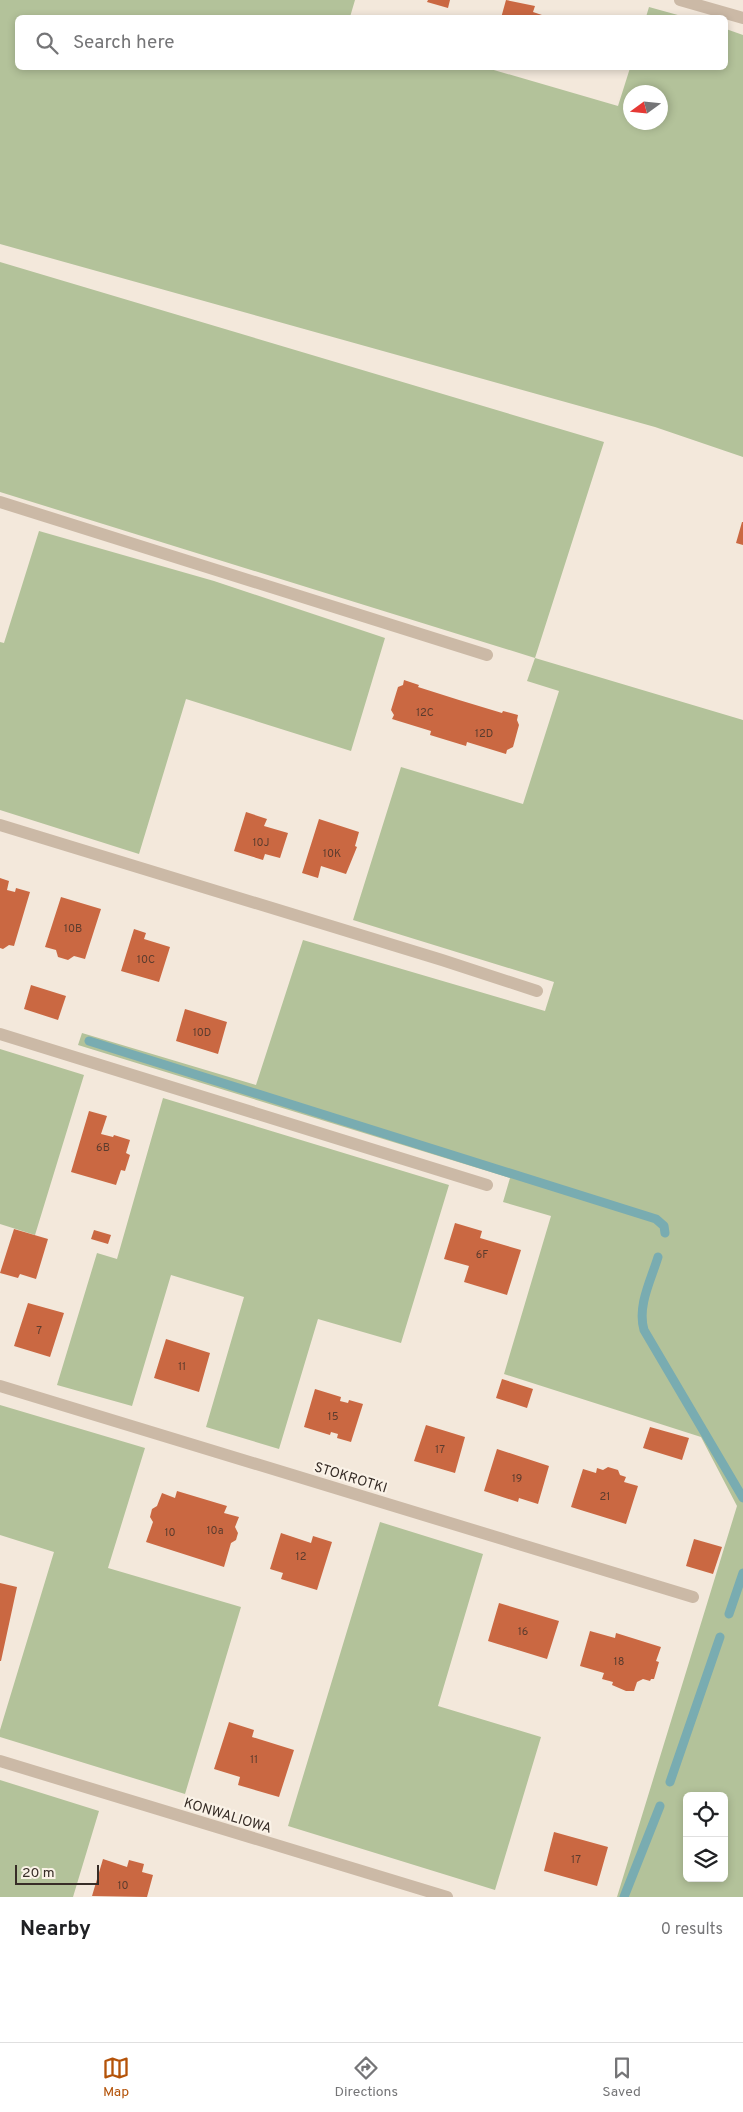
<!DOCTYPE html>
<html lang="en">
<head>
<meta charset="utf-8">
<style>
	body { margin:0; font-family:Overpass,sans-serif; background:#f2f2f2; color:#202124 }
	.controls { position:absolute; right:15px; bottom:15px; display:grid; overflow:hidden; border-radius:8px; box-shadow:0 2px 8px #0003 }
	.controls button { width:45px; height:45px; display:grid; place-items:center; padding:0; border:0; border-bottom:1px solid #e0e0e0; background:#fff; color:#202124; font:25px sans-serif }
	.compass { position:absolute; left:623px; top:85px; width:45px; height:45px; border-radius:50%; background:#fff; box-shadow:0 2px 8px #0003; rotate:255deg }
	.scale { position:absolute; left:15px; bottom:12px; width:84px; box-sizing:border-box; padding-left:5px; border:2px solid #372d27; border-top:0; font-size:14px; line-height:18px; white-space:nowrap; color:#372d27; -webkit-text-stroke:4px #faf2e7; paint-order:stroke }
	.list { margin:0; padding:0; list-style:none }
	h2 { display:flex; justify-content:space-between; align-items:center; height:65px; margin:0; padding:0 20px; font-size:21px }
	h2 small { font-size:16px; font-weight:400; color:#757577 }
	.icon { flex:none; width:28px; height:28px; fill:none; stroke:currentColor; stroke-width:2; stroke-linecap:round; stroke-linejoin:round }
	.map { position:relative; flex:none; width:743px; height:1897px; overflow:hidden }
	.search { position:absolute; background:#fff; box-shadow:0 2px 8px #0003; left:15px; right:15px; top:15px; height:55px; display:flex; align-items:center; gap:12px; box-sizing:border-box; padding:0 18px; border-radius:8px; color:#757577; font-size:19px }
	.sheet { height:145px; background:#fff }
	nav { display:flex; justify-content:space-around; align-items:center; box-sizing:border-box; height:70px; border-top:1px solid #e0e0e0; background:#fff; font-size:14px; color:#757577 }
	nav a { display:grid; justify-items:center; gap:2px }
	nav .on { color:#b45309 }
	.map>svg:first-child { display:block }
	.green { fill:#b3c29a; fill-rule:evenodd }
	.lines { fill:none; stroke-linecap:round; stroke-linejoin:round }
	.stream { stroke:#79acb1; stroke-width:9 }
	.building { fill:#ca6842 }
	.service { stroke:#cbb9a6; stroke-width:12 }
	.minor { stroke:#cbb9a6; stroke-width:12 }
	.labels { text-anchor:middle; stroke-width:4.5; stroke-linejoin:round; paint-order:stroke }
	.number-label { font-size:11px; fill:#5c3c2e }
	.street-label { font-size:14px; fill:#372d27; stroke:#faf2e7 }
</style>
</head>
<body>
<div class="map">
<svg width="743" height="1897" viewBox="0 0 743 1897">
	<rect width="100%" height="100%" fill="#f3e8db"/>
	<path class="green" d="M0,0H355L350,17L18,18V68H487L618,106L630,68H726V29L743,35V457L655,427L0,244ZM660,92V122H630V92Z
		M649,7L685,17H646Z
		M0,262L604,442L535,658L743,720V1897H617L737,1506L701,1437L504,1374L551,1216L503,1202L510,1178L78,1045L82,1033L256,1085L303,940L545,1011L554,982L353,920L401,767L523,804L559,691L527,681L535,658L0,492ZM687,1796H724V1878H687Z
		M39,531L214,581L385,638L351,751L186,699L139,854L0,810V642L4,643Z
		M0,1049L84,1075L35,1235L0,1224Z
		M163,1098L449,1185L401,1343L318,1319L279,1449L206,1427L244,1297L171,1275L132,1406L57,1385L97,1253L117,1259Z
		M0,1405L145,1448L108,1568L241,1607L185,1794L0,1737V1730L54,1552L0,1535Z
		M380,1522L483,1554L438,1706L541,1737L495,1890L288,1826Z
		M0,1780L99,1811L73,1897H0Z"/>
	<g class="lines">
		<path class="stream" d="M89,1041L656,1219L664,1226L665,1233
			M658,1257C651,1280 637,1306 644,1330L743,1498
			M729,1614L743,1573
			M670,1782L720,1637
			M624,1897L660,1806"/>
	</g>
	<path class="building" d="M428,0H450L448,8L427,2Z
		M506,0L535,6L533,12L551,18H501Z
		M742,522H743V545L736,543Z
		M404,680L419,685L418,687L459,700L502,713L503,711L518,715L517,720L519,725L513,747L507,750L506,754L467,742L466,746L430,735L431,731L392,719L394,715L391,710L398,687L403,685Z
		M246,812L267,819L264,826L288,833L280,858L265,854L263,860L234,851Z
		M319,819L359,832L355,846L357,847L346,874L321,866L318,878L302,873Z
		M0,878L9,881L7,890L15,892L16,888L30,892L14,946L9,945L3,949L0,948Z
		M61,897L101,909L85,959L74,956L68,960L58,957L56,950L45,947Z
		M134,929L146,933L144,939L170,947L159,982L121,971Z
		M31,985L66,996L58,1020L24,1009Z
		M185,1009L227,1022L218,1054L176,1041Z
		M89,1111L107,1116L101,1134L113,1137L114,1135L130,1140L126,1153L130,1155L125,1171L121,1170L116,1185L71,1172Z
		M455,1223L482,1231L480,1238L521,1250L507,1295L464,1282L469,1266L444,1259Z
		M14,1229L48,1239L36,1279L20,1274L18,1278L0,1273Z
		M94,1230L111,1235L108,1244L91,1239Z
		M28,1303L64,1313L50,1357L14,1346Z
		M166,1339L210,1353L199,1392L154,1378Z
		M502,1379L533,1389L527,1408L496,1398Z
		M315,1389L341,1397L340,1401L348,1403L349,1400L363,1404L351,1442L337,1438L338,1434L331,1432L330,1435L304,1427Z
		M426,1425L465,1437L455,1473L414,1461Z
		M650,1427L689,1438L682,1460L643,1448Z
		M497,1449L549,1466L538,1504L519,1498L518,1502L484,1491Z
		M608,1467L618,1470L620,1475L626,1477L624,1482L638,1486L626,1524L571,1507L583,1469L596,1473L597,1468L603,1470Z
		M177,1491L227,1506L224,1513L239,1517L235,1527L238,1533L236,1540L231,1543L224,1567L146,1542L153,1522L150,1517L152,1509L157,1506L162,1493L175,1498Z
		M281,1533L311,1543L313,1536L332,1542L317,1590L281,1579L283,1573L270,1569Z
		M694,1539L722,1547L713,1574L686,1566Z
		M0,1583L17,1587L1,1661H0Z
		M499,1603L559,1621L547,1659L488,1641Z
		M590,1631L615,1638L616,1633L661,1647L656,1661L659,1662L654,1679H651L650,1681L643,1679L637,1682L634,1691H626L612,1685L613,1682L602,1679L604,1673L580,1666Z
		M229,1722L254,1730L252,1737L294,1750L279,1797L238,1785L240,1777L214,1769Z
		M554,1832L608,1847L597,1886L544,1871Z
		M103,1859L127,1867L129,1860L144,1864L142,1872L153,1875L147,1897L92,1896Z"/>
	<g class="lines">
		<path class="service" d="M680,0L743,18
			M0,502L487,655
			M0,825L442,960L537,991
			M0,1034L487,1185"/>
		<path class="minor" d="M0,1386L693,1597
			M0,1761L447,1897"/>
	</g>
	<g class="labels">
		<g class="number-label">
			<text x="425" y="716">12C</text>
			<text x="484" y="737">12D</text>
			<text x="261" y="846">10J</text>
			<text x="332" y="857">10K</text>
			<text x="73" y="932">10B</text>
			<text x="146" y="963">10C</text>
			<text x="202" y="1036">10D</text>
			<text x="103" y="1151">6B</text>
			<text x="482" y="1258">6F</text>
			<text x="39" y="1334">7</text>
			<text x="182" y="1370">11</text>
			<text x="333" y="1420">15</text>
			<text x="440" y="1453">17</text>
			<text x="517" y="1482">19</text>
			<text x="605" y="1500">21</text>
			<text x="215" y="1534">10a</text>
			<text x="170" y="1536">10</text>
			<text x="301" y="1560">12</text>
			<text x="523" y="1635">16</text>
			<text x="619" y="1665">18</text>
			<text x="254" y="1763">11</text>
			<text x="576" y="1863">17</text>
			<text x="123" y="1889">10</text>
		</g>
		<g class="street-label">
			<text transform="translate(351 1477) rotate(17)" y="5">STOKROTKI</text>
			<text transform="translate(228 1815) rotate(17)" y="5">KONWALIOWA</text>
		</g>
	</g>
</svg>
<div class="controls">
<button><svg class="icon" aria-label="locate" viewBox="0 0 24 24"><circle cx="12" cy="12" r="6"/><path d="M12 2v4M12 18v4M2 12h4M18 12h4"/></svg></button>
<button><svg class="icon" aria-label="layers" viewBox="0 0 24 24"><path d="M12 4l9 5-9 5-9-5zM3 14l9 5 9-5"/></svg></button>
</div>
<svg class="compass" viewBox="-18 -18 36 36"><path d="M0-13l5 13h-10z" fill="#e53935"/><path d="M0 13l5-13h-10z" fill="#757577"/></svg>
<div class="scale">20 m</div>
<div class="search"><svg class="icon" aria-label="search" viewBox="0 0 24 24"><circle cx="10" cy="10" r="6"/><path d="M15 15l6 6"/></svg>Search here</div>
</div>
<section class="sheet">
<h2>Nearby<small>0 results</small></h2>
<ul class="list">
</ul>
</section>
<nav>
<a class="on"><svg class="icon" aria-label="map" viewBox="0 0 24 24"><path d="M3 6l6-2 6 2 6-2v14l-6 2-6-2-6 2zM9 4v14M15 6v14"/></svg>Map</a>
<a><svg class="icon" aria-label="directions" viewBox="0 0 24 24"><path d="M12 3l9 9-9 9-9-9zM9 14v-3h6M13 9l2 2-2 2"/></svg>Directions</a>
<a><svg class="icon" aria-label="saved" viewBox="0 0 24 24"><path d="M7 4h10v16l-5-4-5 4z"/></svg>Saved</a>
</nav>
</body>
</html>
